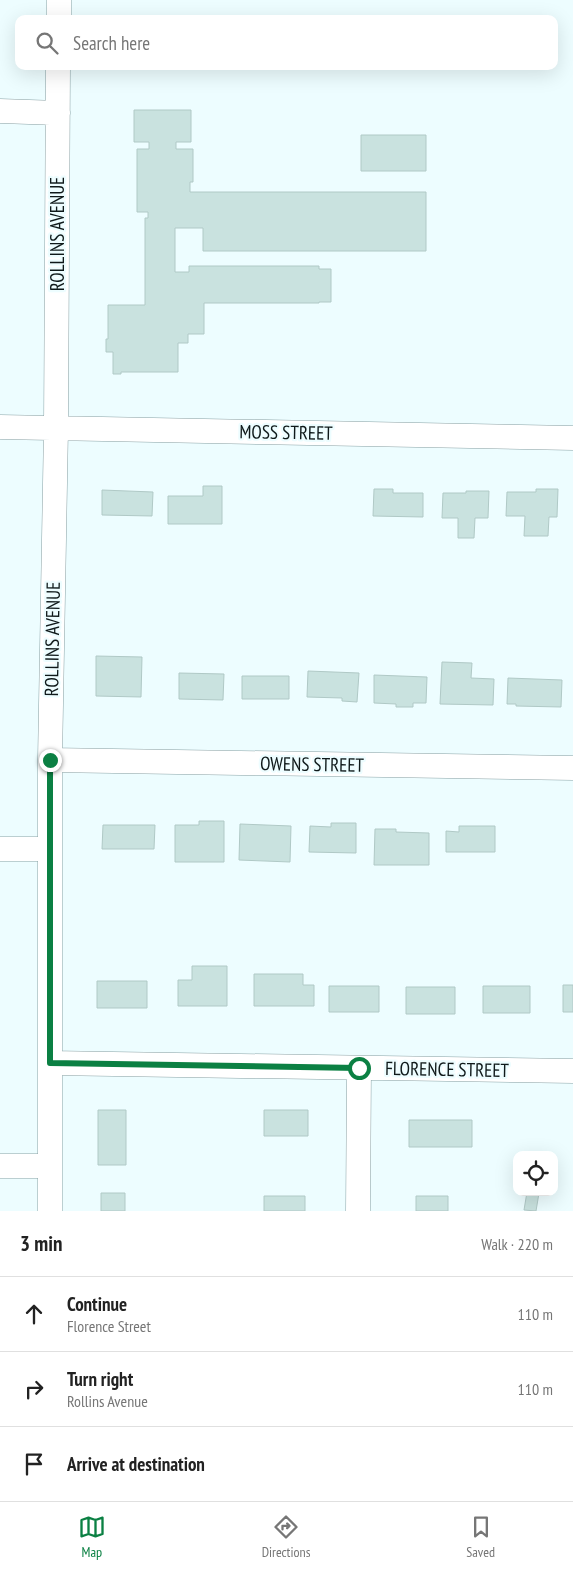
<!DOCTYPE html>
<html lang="en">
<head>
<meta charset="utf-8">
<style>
	body { margin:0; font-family:"PT Sans Narrow",sans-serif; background:#f2f2f2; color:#222 }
	.controls { position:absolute; right:15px; bottom:15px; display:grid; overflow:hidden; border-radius:10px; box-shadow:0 5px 20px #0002 }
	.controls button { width:45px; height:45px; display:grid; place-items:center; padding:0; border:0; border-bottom:1px solid #e0e0e0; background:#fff; color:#222; font:25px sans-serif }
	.stop { position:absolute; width:15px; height:15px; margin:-11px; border:4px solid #0b8043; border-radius:50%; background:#fff }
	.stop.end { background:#0b8043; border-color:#fff; box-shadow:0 1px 5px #0008 }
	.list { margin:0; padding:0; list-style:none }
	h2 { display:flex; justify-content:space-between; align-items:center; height:65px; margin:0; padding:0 20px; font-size:21px }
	h2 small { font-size:16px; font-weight:400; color:#767676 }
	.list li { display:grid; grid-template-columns:32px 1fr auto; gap:15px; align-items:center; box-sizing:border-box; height:75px; padding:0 20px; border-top:1px solid #e0e0e0 }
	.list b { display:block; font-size:19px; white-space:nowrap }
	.list p { margin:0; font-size:16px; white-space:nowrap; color:#767676 }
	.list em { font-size:16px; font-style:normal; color:#767676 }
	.icon { flex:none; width:28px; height:28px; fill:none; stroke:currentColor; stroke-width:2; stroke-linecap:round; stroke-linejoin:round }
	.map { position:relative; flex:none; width:573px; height:1211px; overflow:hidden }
	.search { position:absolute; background:#fff; box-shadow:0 5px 20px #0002; left:15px; right:15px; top:15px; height:55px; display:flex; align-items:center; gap:12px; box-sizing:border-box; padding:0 18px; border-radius:10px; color:#767676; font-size:19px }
	.sheet { height:290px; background:#fff }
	nav { display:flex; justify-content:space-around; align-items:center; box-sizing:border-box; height:70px; border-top:1px solid #e0e0e0; background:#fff; font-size:14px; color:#767676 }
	nav a { display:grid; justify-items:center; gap:2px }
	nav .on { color:#0b8043 }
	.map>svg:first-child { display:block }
	.building { fill:#c9e2df; stroke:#b0c9c6 }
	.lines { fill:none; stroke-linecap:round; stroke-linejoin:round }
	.minor-casing { stroke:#89a1a4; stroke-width:25 }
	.minor { stroke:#fff; stroke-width:24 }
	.route { stroke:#0b8043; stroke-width:6 }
	.labels { text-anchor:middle; stroke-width:4.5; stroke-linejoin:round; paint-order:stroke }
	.street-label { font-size:19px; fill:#0f191a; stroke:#edfdff }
</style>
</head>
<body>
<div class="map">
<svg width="573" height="1211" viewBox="0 0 573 1211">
	<rect width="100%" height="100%" fill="#edfdff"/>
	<path class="building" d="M134,110H191V142H176V149H193V182H190V192H426V251H203V228H175V272H189V266H319V269H331V302H319V303H204V334H188V343H178V372H121V374H113V352H106V339H108V305H145V218H148V212H137V149H149V142H134Z
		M361,135H426V171H361Z
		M203,486H222V524H168V496H203Z
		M374,489H393V493H423V517L373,516Z
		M536,489H558L557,517H549L548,536H524L525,516H506L507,492H536Z
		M102,490L153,492L152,516L102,515Z
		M466,491H489L488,518H475L474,538H458V518H442L443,493H466Z
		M96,656L142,657L141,697L96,696Z
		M442,662L472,663L471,678L494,679L493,705L440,704Z
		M308,671L359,673L357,702L342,701V698L307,697Z
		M179,673L224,674L223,700L179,699Z
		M374,675L427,677L426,703H413V707H396V704L374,703Z
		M242,676H289V699H242Z
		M508,678L562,680L561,707L516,706V704H507Z
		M199,821H224V862H175V825H199Z
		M331,823H356V853L309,852L310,826L331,827Z
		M240,824L291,826L290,862L239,860Z
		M103,825H155L154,849H102Z
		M459,826H495V852H446V831L459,832Z
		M375,829H396V832L429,833V865H374Z
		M192,966H227V1006H178V980H192Z
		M254,974H303V985H314V1006H254Z
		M97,981H147V1008H97Z
		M563,985H573V1012H563Z
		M329,986H379V1012H329Z
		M483,986H530V1013H483Z
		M406,987H455V1014H406Z
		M98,1110H126V1165H98Z
		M264,1110H308V1136H264Z
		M409,1120H472V1147H409Z
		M527,1192L539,1193L536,1211L524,1210Z
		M101,1193H125V1211H101Z
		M264,1196H305V1211H264Z
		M416,1196H448V1211H416Z"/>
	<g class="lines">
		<g class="minor-casing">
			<path id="minor" d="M59,19V0
				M0,111L58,113
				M0,427L573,438
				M50,760L573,768
				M0,849H50
				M50,1063L573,1071
				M0,1166H50
				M50,1211V760L56,428L58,66
				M358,1211L359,1068"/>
		</g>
		<use href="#minor" class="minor"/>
	</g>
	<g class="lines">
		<path class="route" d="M50,760V1063L359,1068"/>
	</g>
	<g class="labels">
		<g class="street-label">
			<text transform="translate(57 234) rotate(-90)" y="7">ROLLINS AVENUE</text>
			<text transform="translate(286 432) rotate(1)" y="7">MOSS STREET</text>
			<text transform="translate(52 639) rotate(-89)" y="7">ROLLINS AVENUE</text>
			<text transform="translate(312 764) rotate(1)" y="7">OWENS STREET</text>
			<text transform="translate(447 1069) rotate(1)" y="7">FLORENCE STREET</text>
		</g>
	</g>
</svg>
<div class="controls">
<button><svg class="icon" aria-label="locate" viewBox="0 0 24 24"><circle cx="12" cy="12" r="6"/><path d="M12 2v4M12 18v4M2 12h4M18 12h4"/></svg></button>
</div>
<div class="stop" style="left:359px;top:1068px"></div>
<div class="stop end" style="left:50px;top:760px"></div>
<div class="search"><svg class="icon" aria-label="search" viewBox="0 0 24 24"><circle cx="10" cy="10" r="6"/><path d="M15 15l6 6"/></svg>Search here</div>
</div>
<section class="sheet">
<h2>3 min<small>Walk · 220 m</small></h2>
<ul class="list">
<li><svg class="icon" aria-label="ahead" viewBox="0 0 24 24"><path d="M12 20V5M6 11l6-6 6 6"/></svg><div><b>Continue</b><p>Florence Street</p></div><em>110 m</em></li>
<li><svg class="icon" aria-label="right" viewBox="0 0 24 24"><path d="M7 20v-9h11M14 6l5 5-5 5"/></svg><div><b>Turn right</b><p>Rollins Avenue</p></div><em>110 m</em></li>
<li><svg class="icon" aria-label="arrive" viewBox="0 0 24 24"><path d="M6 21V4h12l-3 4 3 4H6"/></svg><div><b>Arrive at destination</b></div></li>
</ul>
</section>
<nav>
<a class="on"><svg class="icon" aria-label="map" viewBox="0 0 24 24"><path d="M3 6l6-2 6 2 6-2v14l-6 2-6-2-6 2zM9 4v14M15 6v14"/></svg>Map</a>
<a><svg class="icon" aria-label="directions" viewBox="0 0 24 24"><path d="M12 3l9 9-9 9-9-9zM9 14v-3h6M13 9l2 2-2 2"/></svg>Directions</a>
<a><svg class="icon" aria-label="saved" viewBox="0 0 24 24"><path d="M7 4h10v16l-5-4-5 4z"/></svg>Saved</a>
</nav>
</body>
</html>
